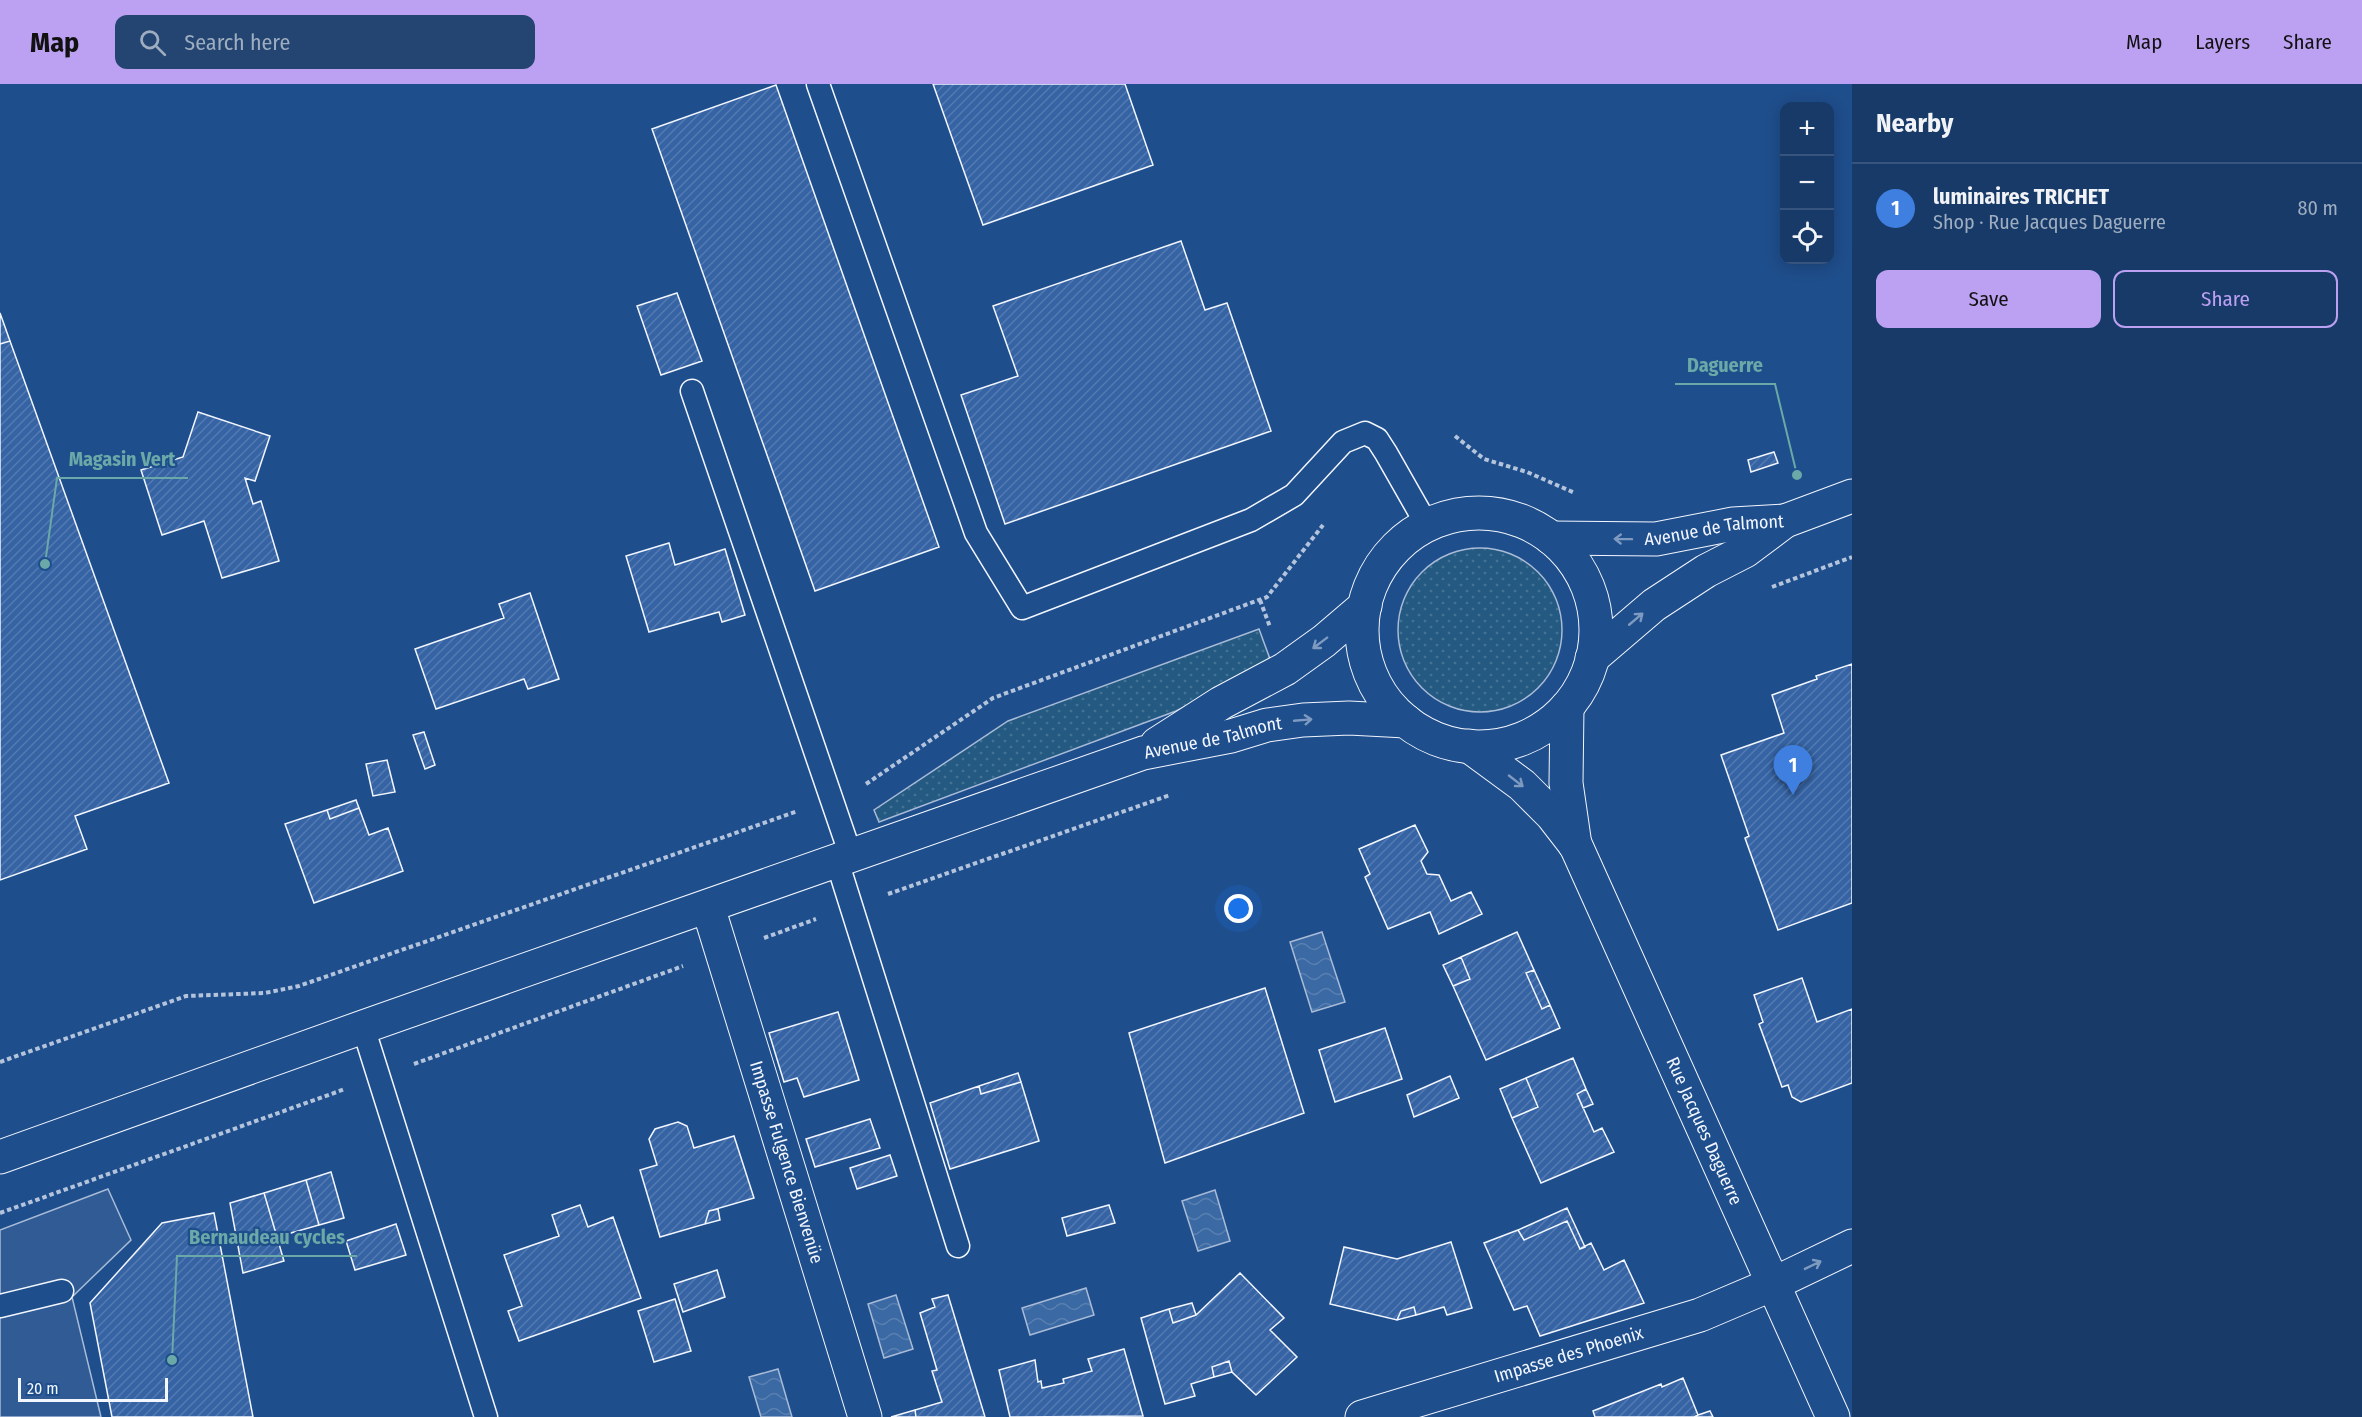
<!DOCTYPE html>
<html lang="en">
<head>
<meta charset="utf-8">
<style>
	body { margin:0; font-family:"Fira Sans Condensed",sans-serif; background:#244571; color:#f1f3f6 }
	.controls { position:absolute; right:18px; top:18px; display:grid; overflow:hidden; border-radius:12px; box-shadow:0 3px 15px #0003 }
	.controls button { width:54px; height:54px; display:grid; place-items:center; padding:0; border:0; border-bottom:2px solid #36547d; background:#173a69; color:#f1f3f6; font:30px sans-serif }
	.scale { position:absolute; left:18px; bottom:15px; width:150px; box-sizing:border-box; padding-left:6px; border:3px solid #f2f6ff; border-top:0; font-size:16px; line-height:21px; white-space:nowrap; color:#f2f6ff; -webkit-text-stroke:4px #1f4e8c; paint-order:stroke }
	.you { position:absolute; left:1239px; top:825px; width:21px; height:21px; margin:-15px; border:4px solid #fff; border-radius:50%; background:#1a73e8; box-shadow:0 0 0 9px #1a73e833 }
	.badge { display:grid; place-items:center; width:39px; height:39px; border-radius:50%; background:#bca0f2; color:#fff; font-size:20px; font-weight:700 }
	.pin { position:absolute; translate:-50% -50px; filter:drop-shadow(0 2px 3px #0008) }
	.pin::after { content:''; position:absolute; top:32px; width:21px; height:18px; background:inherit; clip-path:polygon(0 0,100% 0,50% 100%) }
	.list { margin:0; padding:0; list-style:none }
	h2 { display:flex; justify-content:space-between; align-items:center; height:78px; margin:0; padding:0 24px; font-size:26px }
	h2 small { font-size:20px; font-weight:400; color:#9eadc0 }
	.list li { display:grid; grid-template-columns:39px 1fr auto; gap:18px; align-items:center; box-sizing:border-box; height:90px; padding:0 24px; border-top:2px solid #36547d }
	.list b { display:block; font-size:22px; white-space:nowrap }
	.list p { margin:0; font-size:20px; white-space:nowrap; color:#9eadc0 }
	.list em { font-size:20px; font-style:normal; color:#9eadc0 }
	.actions { display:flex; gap:12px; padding:18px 24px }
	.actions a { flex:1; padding:14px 0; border:2px solid #bca0f2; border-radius:12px; text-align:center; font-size:21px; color:#bca0f2 }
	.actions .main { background:#bca0f2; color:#111 }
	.icon { flex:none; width:33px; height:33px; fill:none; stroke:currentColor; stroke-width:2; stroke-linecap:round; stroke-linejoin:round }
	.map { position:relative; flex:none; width:1852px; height:1333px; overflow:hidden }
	header { display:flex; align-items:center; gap:36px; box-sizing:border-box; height:84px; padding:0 30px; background:#bca0f2; color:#111 }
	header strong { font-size:28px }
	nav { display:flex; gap:33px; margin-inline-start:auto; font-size:21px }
	.search { width:420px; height:54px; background:#244571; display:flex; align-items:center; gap:15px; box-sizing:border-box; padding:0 21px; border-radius:12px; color:#9eadc0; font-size:22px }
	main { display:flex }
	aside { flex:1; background:#173a69 }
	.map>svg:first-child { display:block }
	.grass { fill:url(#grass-dots); stroke:#a8bbd7; stroke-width:1.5 }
	.parking { fill:#305b95; stroke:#a8bbd7; stroke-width:1.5 }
	.water { fill:url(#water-waves); stroke:#a8bbd7; stroke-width:1.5 }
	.building { fill:url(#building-hatch); stroke:#f2f6ff; stroke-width:1.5 }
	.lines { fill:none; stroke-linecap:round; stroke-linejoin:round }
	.service-casing { stroke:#f2f6ff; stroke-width:25 }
	.minor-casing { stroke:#f2f6ff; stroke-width:35 }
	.primary-casing { stroke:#f2f6ff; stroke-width:35 }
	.path { stroke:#b3c4dc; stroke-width:4; stroke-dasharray:4.5 3; stroke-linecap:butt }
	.service { stroke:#1f4e8c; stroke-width:22 }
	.minor { stroke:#1f4e8c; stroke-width:33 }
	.primary { stroke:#1f4e8c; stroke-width:33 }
	.oneway { stroke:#7e9ac0 }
	.labels { text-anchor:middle; stroke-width:4.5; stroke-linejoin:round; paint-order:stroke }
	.street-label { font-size:18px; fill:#f2f6ff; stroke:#1f4e8c }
	.leader { fill:none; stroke:#6aa9a8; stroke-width:2 }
	.callout-dot { fill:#6aa9a8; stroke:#1f4e8c; stroke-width:2 }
	.callout-label { font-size:20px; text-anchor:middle; font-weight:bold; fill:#6aa9a8; stroke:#1f4e8c; stroke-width:4.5; stroke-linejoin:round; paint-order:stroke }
</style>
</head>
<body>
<header>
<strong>Map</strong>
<div class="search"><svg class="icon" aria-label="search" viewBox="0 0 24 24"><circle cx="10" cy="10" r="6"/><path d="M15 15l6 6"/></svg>Search here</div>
<nav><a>Map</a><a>Layers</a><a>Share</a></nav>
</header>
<main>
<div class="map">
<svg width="1852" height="1333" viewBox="0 0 1852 1333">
	<defs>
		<pattern id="grass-dots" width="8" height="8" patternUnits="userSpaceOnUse" patternTransform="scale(1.5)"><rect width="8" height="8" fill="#245a82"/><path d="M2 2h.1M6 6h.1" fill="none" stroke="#447295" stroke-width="1.8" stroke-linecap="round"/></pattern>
		<pattern id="water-waves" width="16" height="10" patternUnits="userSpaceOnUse" patternTransform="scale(1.5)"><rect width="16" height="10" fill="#3b69a3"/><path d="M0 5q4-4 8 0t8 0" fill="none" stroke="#587fb1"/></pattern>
		<pattern id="building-hatch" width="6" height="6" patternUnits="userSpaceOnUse" patternTransform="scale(1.5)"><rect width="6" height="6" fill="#3563a3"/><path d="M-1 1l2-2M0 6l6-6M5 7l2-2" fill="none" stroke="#537ab1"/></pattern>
	</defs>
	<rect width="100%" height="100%" fill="#1f4e8c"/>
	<path class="grass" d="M1398 546a82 82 0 1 1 164 0a82 82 0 1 1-164 0Z
		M1259,545L1270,575L1225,603L1176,627L879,738L874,726L1008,637Z"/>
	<path class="parking" d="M108,1105L131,1156L72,1213L101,1333H0V1146Z"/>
	<path class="water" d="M1322,848L1345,918L1312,928L1290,858Z
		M1215,1106L1230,1157L1198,1167L1182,1117Z
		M1086,1204L1094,1231L1030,1251L1022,1224Z
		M896,1211L913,1265L884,1274L868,1220Z
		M778,1285L792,1333H761L749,1293Z"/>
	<path class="building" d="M933,0H1125L1153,81L983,141Z
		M776,1L939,463L815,507L652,45Z
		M1181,157L1205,226L1227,219L1271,347L1005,440L961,311L1018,292L993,222Z
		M677,209L702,277L661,291L637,222Z
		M0,229L10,257L0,260Z
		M10,257L169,699L75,732L87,765L0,796V260Z
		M198,328L270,352L255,397L245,394L253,420L261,417L279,477L222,494L204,437L162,451L141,386L183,373Z
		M1774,368L1778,379L1751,388L1748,376Z
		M669,459L675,481L725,465L745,531L722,538L719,528L649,548L626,472Z
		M530,509L559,595L528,605L524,595L436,625L415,565L504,534L499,520Z
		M1852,580V819L1778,846L1745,754L1749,752L1721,671L1784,649L1772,611L1817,595L1816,592Z
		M424,648L435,681L425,685L413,651Z
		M387,676L395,708L373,712L366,680Z
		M356,716L359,724L330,735L327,726Z
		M359,724L369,751L388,744L403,787L314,819L285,740L327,726L330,735Z
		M1415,741L1428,768L1421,777L1427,790L1439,791L1451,817L1471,808L1482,830L1439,850L1430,828L1388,845L1365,793L1370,790L1359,765Z
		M1517,848L1534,886L1526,889L1542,925L1550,921L1560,944L1486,976L1453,902L1470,895L1461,873Z
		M1461,873L1470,895L1453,902L1443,881Z
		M1534,886L1550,921L1542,925L1526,889Z
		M1802,894L1817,938L1852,925V999L1801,1018L1792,1013L1788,1001L1782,1003L1759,940L1763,938L1754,911Z
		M1265,904L1304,1029L1165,1079L1129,949Z
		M838,928L859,996L804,1013L797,994L784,998L769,949Z
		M1385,944L1402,995L1335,1018L1319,966Z
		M1573,974L1586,1005L1577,1010L1594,1048L1602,1044L1614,1068L1541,1099L1512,1034L1538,1023L1526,994Z
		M1018,989L1021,998L981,1010L979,1002Z
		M1450,992L1459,1014L1414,1033L1407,1011Z
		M1526,994L1538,1023L1512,1034L1500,1005Z
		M1021,998L1039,1057L950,1085L930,1019L979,1002L981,1010Z
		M1586,1005L1593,1020L1583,1024L1577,1010Z
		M870,1035L880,1064L815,1083L806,1055Z
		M678,1038L687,1042L694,1064L734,1052L754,1114L709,1127L705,1140L660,1153L640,1086L657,1081L649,1055L655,1045Z
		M890,1071L897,1092L857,1105L850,1084Z
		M331,1088L344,1134L319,1141L306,1096Z
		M306,1096L319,1141L277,1153L264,1109Z
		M264,1109L284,1177L243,1189L230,1119Z
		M580,1121L588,1143L613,1133L641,1214L519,1257L508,1227L522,1222L504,1171L559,1152L552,1131Z
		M1109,1121L1115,1139L1067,1152L1062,1134Z
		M1567,1124L1585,1163L1580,1165L1567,1137L1524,1156L1518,1146Z
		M718,1125L720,1136L705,1140L709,1127Z
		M214,1129L253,1333H112L90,1219L162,1139Z
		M1567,1137L1580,1165L1591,1159L1604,1186L1624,1176L1644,1219L1540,1252L1527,1222L1514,1226L1484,1159L1518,1146L1524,1156Z
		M396,1140L406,1171L355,1186L346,1157Z
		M1451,1158L1472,1224L1447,1231L1444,1223L1416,1231L1414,1223L1401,1227L1397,1236L1330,1220L1344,1163L1397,1175Z
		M717,1186L725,1213L683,1228L674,1200Z
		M1240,1189L1284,1234L1270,1246L1297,1273L1256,1311L1232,1288L1229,1277L1212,1283L1214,1293L1191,1300L1195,1312L1165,1320L1141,1234L1169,1225L1173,1239L1196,1231Z
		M948,1211L985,1333H916L915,1326L942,1318L932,1287L937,1286L920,1229L935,1223L932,1215Z
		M675,1215L691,1267L654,1278L638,1227Z
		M1192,1219L1196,1231L1173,1239L1169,1225Z
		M1414,1223L1416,1231L1397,1236L1401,1227Z
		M1124,1265L1143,1332L1010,1333L999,1286L1035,1276L1038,1298L1041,1297L1042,1304L1064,1299L1063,1295L1092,1287L1088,1275Z
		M1229,1277L1232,1288L1214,1293L1212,1283Z
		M1683,1294L1698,1331L1694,1333H1595L1593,1327L1661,1300L1662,1303Z
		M915,1326L916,1333H891Z
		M1710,1327L1713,1333H1694L1698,1331Z"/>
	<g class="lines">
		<g class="service-casing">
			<path id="service" d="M818,0L976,449L1022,524L1251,436L1294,411L1343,358L1365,349L1377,355L1386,369L1427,441
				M692,307L851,772
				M837,777L958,1162
				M363,943L486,1333
				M0,1222L62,1207"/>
		</g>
		<g class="minor-casing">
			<g id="minor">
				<path d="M1567,623L1566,699L1575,761"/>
				<path id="s1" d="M1469,662L1522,701L1552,731L1576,762L1833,1333"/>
				<path id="s2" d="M708,823L865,1333"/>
				<path id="s3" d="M1362,1333L1700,1231L1773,1200L1852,1162"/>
			</g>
		</g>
		<g class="primary-casing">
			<g id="primary">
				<circle cx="1479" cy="546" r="117"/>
				<path id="s4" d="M1551,454L1656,455L1733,440L1785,437"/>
				<path d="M1592,574L1654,521L1706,487L1745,467L1785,437L1852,412"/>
				<path d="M1157,660L1221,619L1285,585L1324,557L1365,522"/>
				<path id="s5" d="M0,1073L363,943L1143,669L1231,652L1267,641L1303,636L1349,634L1406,637"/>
			</g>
		</g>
		<path class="path" d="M1455,352L1484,375L1527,388L1575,409
			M1772,503L1852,473
			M1260,516L1270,543
			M866,700L993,614L1267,513L1323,441
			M888,810L1170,711
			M764,854L816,835
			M0,978L186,912L265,909L299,902L798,727
			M414,980L683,882
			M0,1129L345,1005"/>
		<use href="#service" class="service"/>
		<use href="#minor" class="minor"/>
		<use href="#primary" class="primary"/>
	</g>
	<defs><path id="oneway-shaft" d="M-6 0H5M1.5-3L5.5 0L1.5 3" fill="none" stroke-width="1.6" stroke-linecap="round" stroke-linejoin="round" transform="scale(1.5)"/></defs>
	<g class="oneway">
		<use href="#oneway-shaft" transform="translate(1623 455) rotate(-179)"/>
		<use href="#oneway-shaft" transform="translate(1636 535) rotate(-40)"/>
		<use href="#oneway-shaft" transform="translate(1320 559) rotate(143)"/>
		<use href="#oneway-shaft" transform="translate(1303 636) rotate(-5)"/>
		<use href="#oneway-shaft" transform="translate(1516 697) rotate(38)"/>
		<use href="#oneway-shaft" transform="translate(1813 1181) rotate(-26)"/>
	</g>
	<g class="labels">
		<g class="street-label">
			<text dy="6" stroke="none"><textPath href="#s4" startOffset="164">Avenue de Talmont</textPath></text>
			<text dy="6" stroke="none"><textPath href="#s5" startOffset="1284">Avenue de Talmont</textPath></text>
			<text dy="6" stroke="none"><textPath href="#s1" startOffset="460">Rue Jacques Daguerre</textPath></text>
			<text dy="6" stroke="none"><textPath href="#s2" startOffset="267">Impasse Fulgence Bienvenüe</textPath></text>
			<text dy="6" stroke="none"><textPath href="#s3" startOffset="216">Impasse des Phoenix</textPath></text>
		</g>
	</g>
	<path class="leader" d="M1797 391L1775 300H1675M45 480L57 394H188M172 1276L177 1172H357"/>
	<g class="callout-dot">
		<circle cx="1797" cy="391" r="6"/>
		<circle cx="45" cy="480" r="6"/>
		<circle cx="172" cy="1276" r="6"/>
	</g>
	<g class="callout-label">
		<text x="1725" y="288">Daguerre</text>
		<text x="122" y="382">Magasin Vert</text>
		<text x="267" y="1160">Bernaudeau cycles</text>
	</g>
</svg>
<div class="controls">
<button>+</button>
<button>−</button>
<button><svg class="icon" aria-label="locate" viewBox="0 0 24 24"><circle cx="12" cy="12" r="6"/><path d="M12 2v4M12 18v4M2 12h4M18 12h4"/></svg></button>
</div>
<div class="scale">20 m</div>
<div class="you"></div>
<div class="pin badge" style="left:1793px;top:711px;background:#3f7fe0">1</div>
</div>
<aside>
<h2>Nearby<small></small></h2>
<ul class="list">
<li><span class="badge" style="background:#3f7fe0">1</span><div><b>luminaires TRICHET</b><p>Shop · Rue Jacques Daguerre</p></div><em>80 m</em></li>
</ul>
<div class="actions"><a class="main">Save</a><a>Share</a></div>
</aside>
</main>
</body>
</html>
